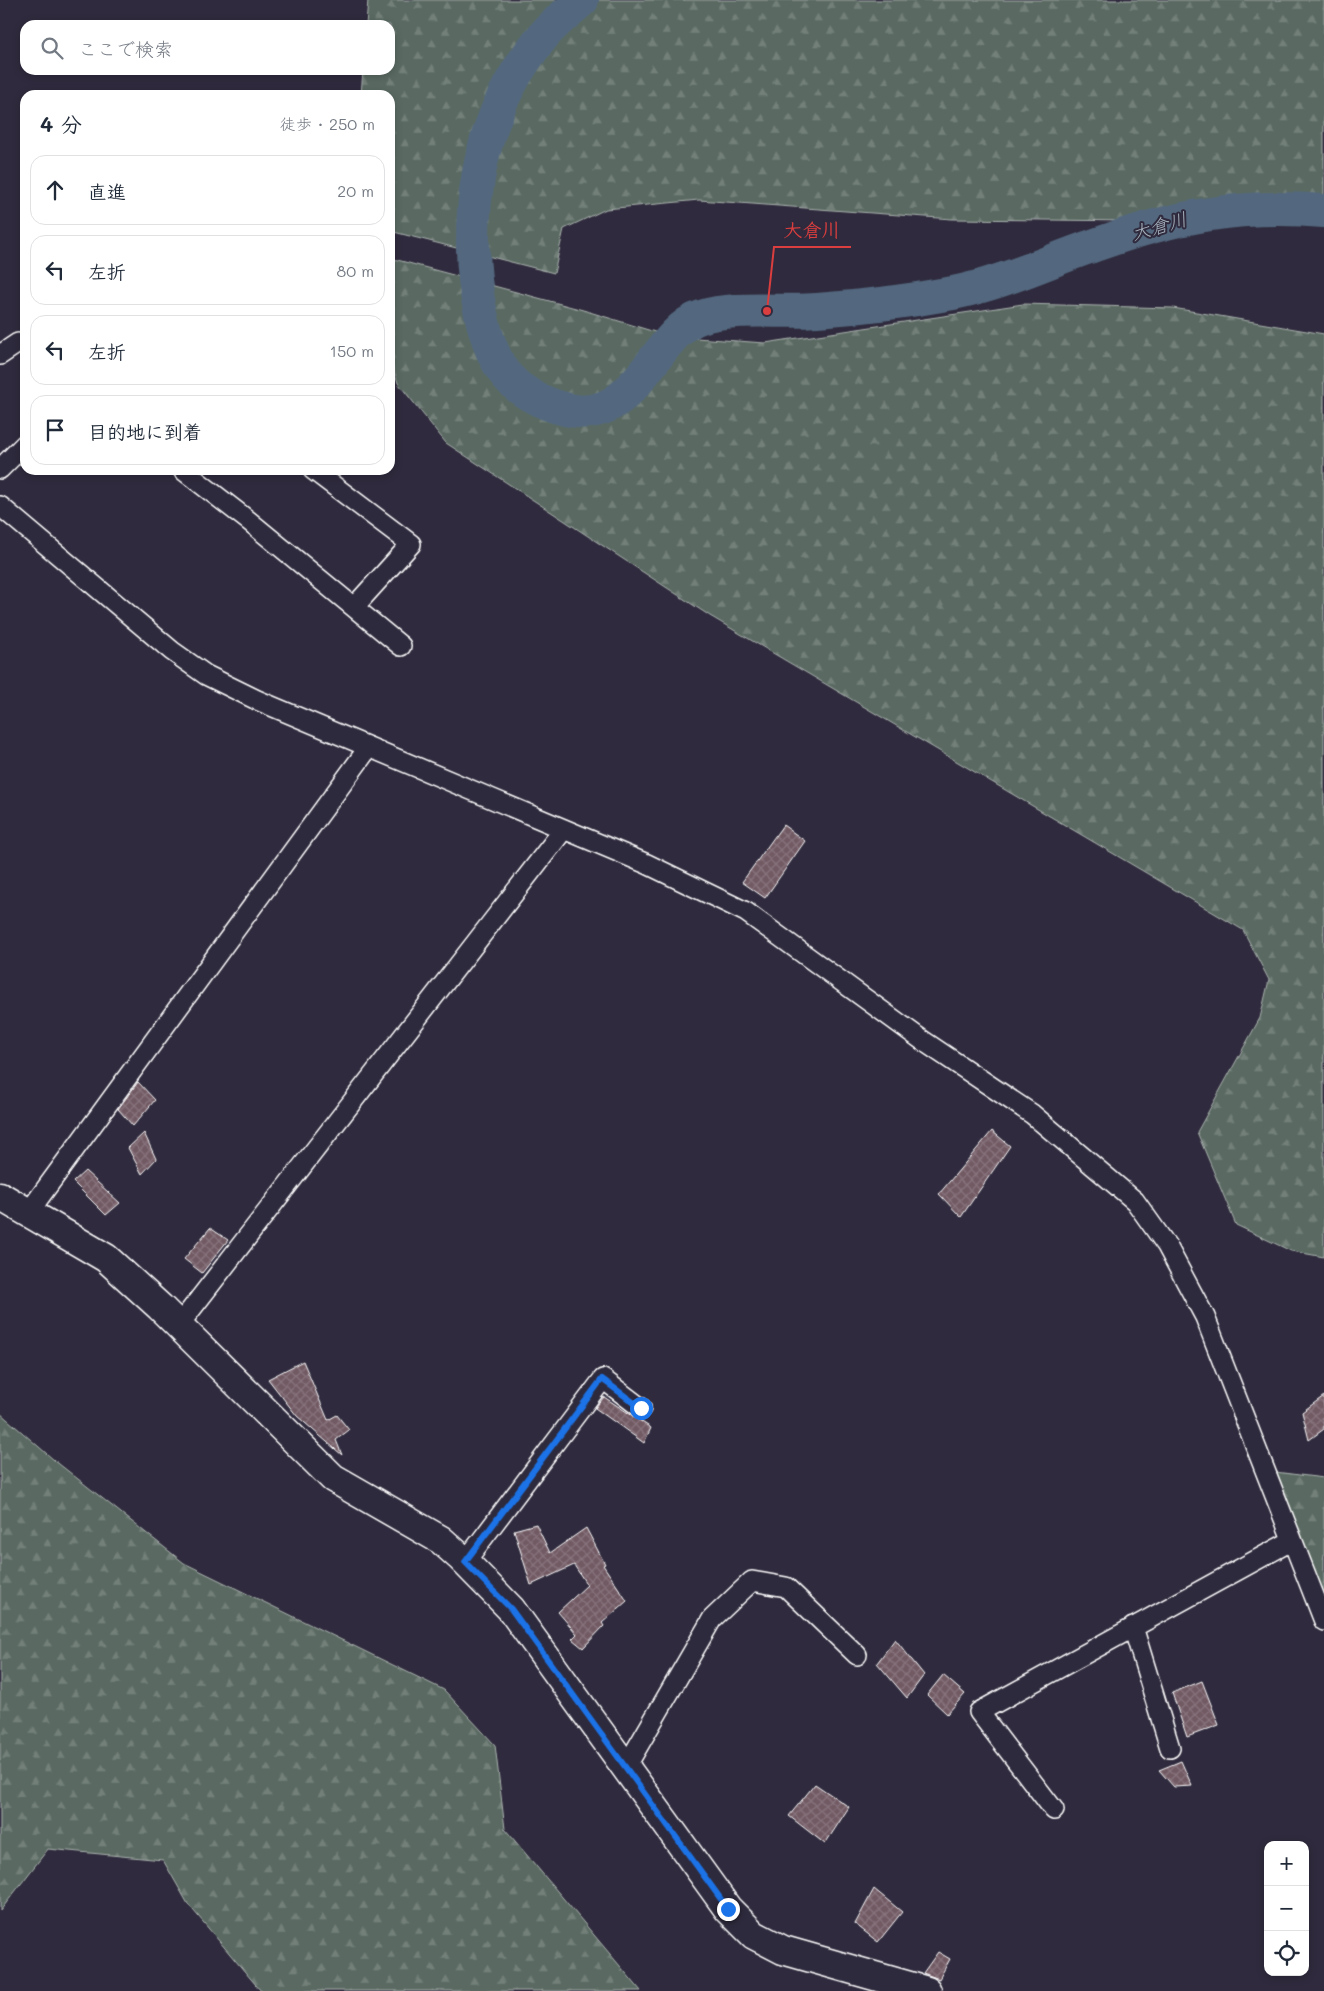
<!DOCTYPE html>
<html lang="ja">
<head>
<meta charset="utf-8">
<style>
	body { margin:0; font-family:Mali,"Klee One",sans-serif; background:#f2f2f3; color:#1f2937 }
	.controls { position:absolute; right:15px; bottom:15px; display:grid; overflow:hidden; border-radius:10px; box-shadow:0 2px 8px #0003 }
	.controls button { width:45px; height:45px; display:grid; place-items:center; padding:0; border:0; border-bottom:1px solid #e0e1e3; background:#fff; color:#1f2937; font:25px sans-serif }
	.stop { position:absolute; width:15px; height:15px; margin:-11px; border:4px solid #1a73e8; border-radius:50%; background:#fff }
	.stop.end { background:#1a73e8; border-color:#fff; box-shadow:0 1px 5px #0008 }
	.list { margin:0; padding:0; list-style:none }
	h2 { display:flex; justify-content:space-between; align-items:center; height:65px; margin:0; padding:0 20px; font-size:21px }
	h2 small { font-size:16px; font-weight:400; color:#747a83 }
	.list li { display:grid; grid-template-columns:32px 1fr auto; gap:15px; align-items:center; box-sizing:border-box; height:70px; margin:0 10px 10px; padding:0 10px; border:1px solid #e0e1e3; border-radius:15px }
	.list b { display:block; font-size:19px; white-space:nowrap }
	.list em { font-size:16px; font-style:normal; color:#747a83 }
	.icon { flex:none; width:28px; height:28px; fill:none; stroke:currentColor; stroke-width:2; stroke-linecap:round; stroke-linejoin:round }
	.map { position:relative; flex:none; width:1324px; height:1991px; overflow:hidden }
	.search { position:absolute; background:#fff; box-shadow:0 2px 8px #0003; left:20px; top:20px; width:375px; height:55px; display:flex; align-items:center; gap:12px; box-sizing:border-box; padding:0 18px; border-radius:15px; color:#747a83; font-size:19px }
	.panel { position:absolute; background:#fff; box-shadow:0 2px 8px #0003; left:20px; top:90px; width:375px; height:385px; border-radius:15px }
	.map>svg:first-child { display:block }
	.forest { fill:url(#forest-firs); stroke:#acb4b0 }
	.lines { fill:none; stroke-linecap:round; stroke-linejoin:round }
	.river { stroke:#53687f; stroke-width:34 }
	.building { fill:url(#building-cross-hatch); stroke:#fff }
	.street-casing { stroke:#fff; stroke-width:22 }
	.secondary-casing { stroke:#fff; stroke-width:31 }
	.street { stroke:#2f2a3d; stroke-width:19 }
	.secondary { stroke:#2f2a3d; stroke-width:28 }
	.route { stroke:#1a73e8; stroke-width:6 }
	.labels { text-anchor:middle; stroke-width:4; stroke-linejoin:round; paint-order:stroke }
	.water-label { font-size:19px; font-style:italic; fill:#a9b4bf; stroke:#2f2a3d }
	.leader { fill:none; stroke:#da3e3e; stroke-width:2 }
	.callout-dot { fill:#da3e3e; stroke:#2f2a3d; stroke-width:2 }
	.callout-label { font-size:19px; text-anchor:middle; font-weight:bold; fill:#da3e3e; stroke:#2f2a3d; stroke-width:4; stroke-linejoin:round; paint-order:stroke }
</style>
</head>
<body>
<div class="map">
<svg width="1324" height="1991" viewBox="0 0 1324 1991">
	<defs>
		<pattern id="forest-firs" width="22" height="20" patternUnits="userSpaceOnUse" patternTransform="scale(1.25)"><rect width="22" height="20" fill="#5a6a62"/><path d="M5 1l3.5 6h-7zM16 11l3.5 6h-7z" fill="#73807a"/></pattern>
		<pattern id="building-cross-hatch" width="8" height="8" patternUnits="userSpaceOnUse" patternTransform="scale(1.25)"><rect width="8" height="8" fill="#725a64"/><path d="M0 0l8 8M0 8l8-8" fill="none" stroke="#87737b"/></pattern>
	</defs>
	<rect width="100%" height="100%" fill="#2f2a3d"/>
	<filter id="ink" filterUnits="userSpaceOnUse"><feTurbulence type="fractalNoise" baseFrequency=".02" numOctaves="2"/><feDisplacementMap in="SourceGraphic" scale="10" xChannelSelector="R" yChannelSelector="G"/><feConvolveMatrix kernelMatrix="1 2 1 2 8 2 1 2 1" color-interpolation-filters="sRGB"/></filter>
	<g filter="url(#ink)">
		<path class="forest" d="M368,0H1324V223L952,219L699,200L606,209L564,229L554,273L390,231V95H361L363,70H390V25H366Z
			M390,258L583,310L668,336L765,343L1023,304L1173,308L1324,334V1257L1291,1251L1236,1225L1197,1132L1260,1018L1269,980L1243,930L710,616L446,443L398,383L390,358Z
			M0,1413L54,1460L184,1563L444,1690L495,1745L505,1829L641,1991H261L188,1904L163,1860L48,1849L0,1911Z
			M1275,1472L1324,1478V1600Z"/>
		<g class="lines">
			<path class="river" d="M582,0C570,11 555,22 544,35C493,95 472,168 473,246C473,283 483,347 507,376C523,395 552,408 576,411C637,419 656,331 701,317C735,306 782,313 817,310C862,307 909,301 953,293C1001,284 1048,261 1095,245C1176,216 1238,204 1324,211"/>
		</g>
		<path class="building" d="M783,825L805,841L765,898L742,882Z
			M138,1082L155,1100L133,1126L118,1109Z
			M992,1131L1010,1146L961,1217L939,1194Z
			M144,1133L156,1159L142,1174L128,1148Z
			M85,1171L120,1203L106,1215L73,1182Z
			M210,1228L228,1240L202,1273L184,1259Z
			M303,1361L328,1420L337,1415L349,1430L336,1440L342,1455L297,1416L268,1379Z
			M1324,1396V1429L1309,1440L1302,1412Z
			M604,1397L651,1428L644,1443L595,1408Z
			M536,1524L550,1553L586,1528L605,1564L603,1565L627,1601L602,1623L604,1626L583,1648L572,1639L577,1634L558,1612L587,1585L574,1565L531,1585L514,1530Z
			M895,1639L924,1675L907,1698L877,1663Z
			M943,1675L965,1694L947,1714L927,1695Z
			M1202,1681L1219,1725L1187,1737L1172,1693Z
			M1181,1761L1192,1786L1174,1787L1159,1770Z
			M815,1784L849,1807L825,1844L789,1816Z
			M874,1889L902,1912L878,1942L855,1924Z
			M938,1952L950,1959L939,1979L923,1973Z"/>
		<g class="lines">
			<g class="street-casing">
				<path id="street" d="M0,355L18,343
					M0,469L25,444
					M183,470L249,521L401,646
					M313,470L411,544L354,607
					M0,506L172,651L206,675L257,700L647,864L746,912L922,1040L1032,1114L1135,1201L1167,1246L1205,1317L1324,1621
					M28,1213L369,747
					M179,1325L564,829
					M465,1562L603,1379L641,1408
					M1133,1627L1170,1748
					M626,1767L712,1619L752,1581L786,1587L857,1655
					M1054,1810L979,1712L1291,1541"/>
			</g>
			<g class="secondary-casing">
				<path id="secondary" d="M0,1196L106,1258L160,1307L333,1478L441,1540L460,1557L511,1609L728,1909L754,1935L783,1950L927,1991"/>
			</g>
			<use href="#street" class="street"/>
			<use href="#secondary" class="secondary"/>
		</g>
	</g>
	<g class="lines" filter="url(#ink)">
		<path class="route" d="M641,1408L602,1379L465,1562L511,1609L728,1909"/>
	</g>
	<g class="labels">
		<g class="water-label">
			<text transform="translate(1159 226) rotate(-16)" y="7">大倉川</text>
		</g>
	</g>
	<path class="leader" d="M767 311L774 247H851"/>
	<circle class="callout-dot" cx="767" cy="311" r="5"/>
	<g class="callout-label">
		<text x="812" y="237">大倉川</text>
	</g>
</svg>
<div class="controls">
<button>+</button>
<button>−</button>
<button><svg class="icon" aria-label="locate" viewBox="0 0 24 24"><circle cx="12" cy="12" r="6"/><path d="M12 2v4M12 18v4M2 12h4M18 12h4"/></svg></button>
</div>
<div class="stop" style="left:641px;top:1408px"></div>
<div class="stop end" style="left:728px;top:1909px"></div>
<div class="search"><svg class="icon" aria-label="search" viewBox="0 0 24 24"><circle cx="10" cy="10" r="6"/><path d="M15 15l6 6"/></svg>ここで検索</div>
<section class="panel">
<h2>4 分<small>徒歩 · 250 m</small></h2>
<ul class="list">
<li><svg class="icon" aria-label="ahead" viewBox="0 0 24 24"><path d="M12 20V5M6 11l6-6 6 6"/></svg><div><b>直進</b></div><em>20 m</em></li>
<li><svg class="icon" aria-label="left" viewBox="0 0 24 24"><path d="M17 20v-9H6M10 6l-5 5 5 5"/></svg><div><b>左折</b></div><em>80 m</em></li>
<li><svg class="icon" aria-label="left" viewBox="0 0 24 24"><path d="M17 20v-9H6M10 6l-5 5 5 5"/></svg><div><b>左折</b></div><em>150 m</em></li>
<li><svg class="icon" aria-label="arrive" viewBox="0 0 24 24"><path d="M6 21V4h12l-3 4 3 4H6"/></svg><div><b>目的地に到着</b></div></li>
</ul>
</section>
</div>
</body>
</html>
